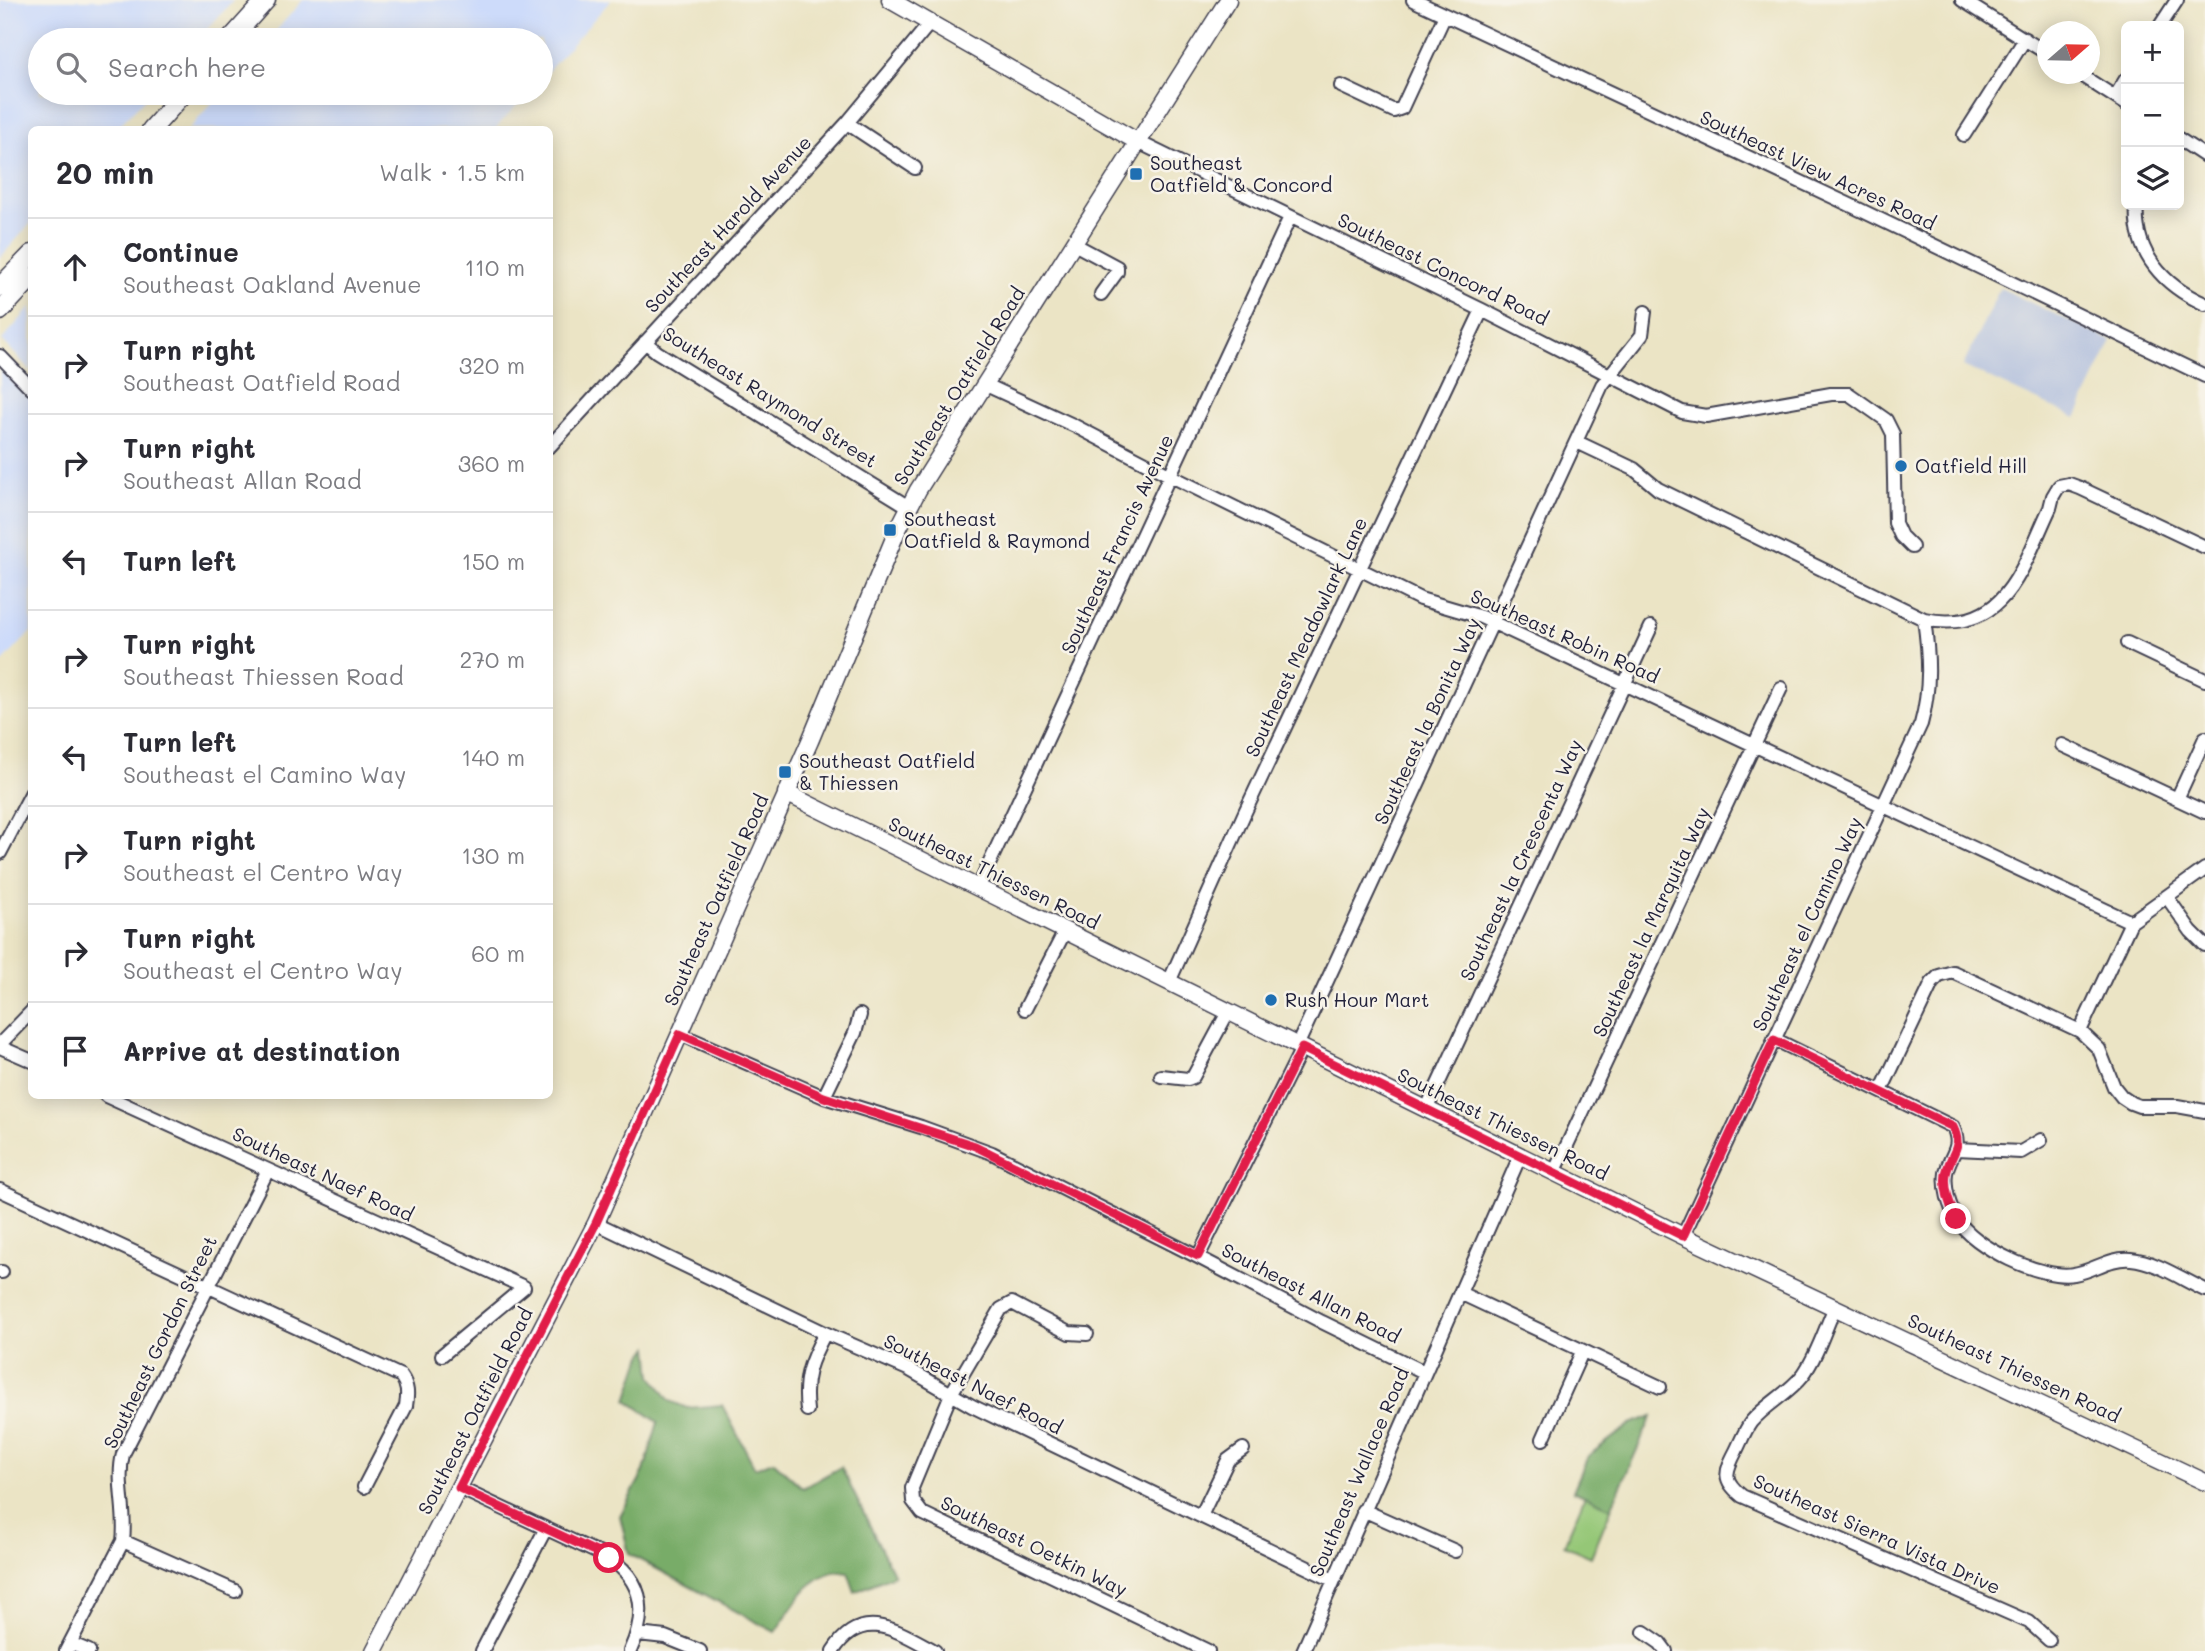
<!DOCTYPE html>
<html lang="en">
<head>
<meta charset="utf-8">
<style>
	body { margin:0; font-family:Mali,sans-serif; background:#f7f7f7; color:#2b2b33 }
	.controls { position:absolute; right:21px; top:21px; display:grid; overflow:hidden; border-radius:10px; box-shadow:0 4px 18px #0003 }
	.controls button { width:63px; height:63px; display:grid; place-items:center; padding:0; border:0; border-bottom:2px solid #e1e1e2; background:#fff; color:#2b2b33; font:35px sans-serif }
	.compass { position:absolute; left:2037px; top:21px; width:63px; height:63px; border-radius:50%; background:#fff; box-shadow:0 4px 18px #0003; rotate:70deg }
	.stop { position:absolute; width:21px; height:21px; margin:-16px; border:5px solid #e11d48; border-radius:50%; background:#fff }
	.stop.end { background:#e11d48; border-color:#fff; box-shadow:0 2px 7px #0008 }
	.list { margin:0; padding:0; list-style:none }
	h2 { display:flex; justify-content:space-between; align-items:center; height:91px; margin:0; padding:0 28px; font-size:30px }
	h2 small { font-size:23px; font-weight:400; color:#7c7c81 }
	.list li { display:grid; grid-template-columns:46px 1fr auto; gap:21px; align-items:center; box-sizing:border-box; height:98px; padding:0 28px; border-top:2px solid #e1e1e2 }
	.list b { display:block; font-size:26px; white-space:nowrap }
	.list p { margin:0; font-size:23px; white-space:nowrap; color:#7c7c81 }
	.list em { font-size:23px; font-style:normal; color:#7c7c81 }
	.icon { flex:none; width:38px; height:38px; fill:none; stroke:currentColor; stroke-width:2; stroke-linecap:round; stroke-linejoin:round }
	.map { position:relative; flex:none; width:2205px; height:1651px; overflow:hidden }
	.search { position:absolute; background:#fff; box-shadow:0 4px 18px #0003; left:28px; top:28px; width:525px; height:77px; display:flex; align-items:center; gap:18px; box-sizing:border-box; padding:0 24px; border-radius:38px; color:#7c7c81; font-size:26px }
	.panel { position:absolute; background:#fff; box-shadow:0 4px 18px #0003; left:28px; top:126px; width:525px; height:973px; border-radius:10px }
	.map>svg:first-child { display:block }
	.built { fill:#cddbfa }
	.industrial { fill:#b9c5de }
	.green { fill:#95c777; stroke:#5c7459; stroke-width:2 }
	.forest { fill:#78ac68; stroke:#4d6752; stroke-width:2 }
	.lines { fill:none; stroke-linecap:round; stroke-linejoin:round }
	.street-casing { stroke:#403f50; stroke-width:16 }
	.secondary-casing { stroke:#403f50; stroke-width:19 }
	.primary-casing { stroke:#403f50; stroke-width:21 }
	.street { stroke:#fff; stroke-width:12 }
	.secondary { stroke:#fff; stroke-width:16 }
	.primary { stroke:#fff; stroke-width:18 }
	.route { stroke:#e11d48; stroke-width:9 }
	.poi-dot { fill:#1f6fb2; stroke:#f7f3e8; stroke-width:2.5 }
	.labels { text-anchor:middle; stroke-width:5; stroke-linejoin:round; paint-order:stroke }
	.poi-label { font-size:19px; fill:#22223b; stroke:#f7f3e8; text-anchor:start }
	.street-label { font-size:19px; fill:#22223b; stroke:#f7f3e8 }
</style>
</head>
<body>
<div class="map">
<svg width="2205" height="1651" viewBox="0 0 2205 1651">
	<rect width="100%" height="100%" fill="#f7f3e8"/>
	<filter id="ink" filterUnits="userSpaceOnUse"><feTurbulence type="fractalNoise" baseFrequency=".0143" numOctaves="2"/><feDisplacementMap in="SourceGraphic" scale="14" xChannelSelector="R" yChannelSelector="G"/><feConvolveMatrix kernelMatrix="1 2 1 2 8 2 1 2 1" color-interpolation-filters="sRGB"/></filter>
	<filter id="wash" filterUnits="userSpaceOnUse"><feTurbulence type="fractalNoise" baseFrequency=".00686" numOctaves="4" result="noise"/><feDisplacementMap in="SourceGraphic" scale="28" xChannelSelector="R" yChannelSelector="G"/><feGaussianBlur stdDeviation="1.57" result="paint"/><feColorMatrix in="noise" values="0 0 0 0 0 0 0 0 0 0 0 0 0 0 0 0 0 1.4 0 .05"/><feComposite in="paint" operator="in"/></filter>
	<g filter="url(#wash)">
		<rect width="100%" height="100%" fill="#ebe4c5"/>
		<path class="built" d="M0,0H234L197,40H40V93H150L116,129L32,130L31,223L0,258Z
			M303,0H611L541,79V40H268Z
			M221,93H528L495,129H189Z
			M31,307V371L2,340Z
			M0,369L32,401L31,632L0,665Z"/>
		<path class="industrial" d="M2000,288L2112,341L2076,418L1963,366Z"/>
		<path class="green" d="M1586,1493L1613,1504L1591,1557L1564,1545Z"/>
		<path class="forest" d="M649,1347L652,1376L670,1401L687,1408L722,1405L755,1468L773,1461L803,1488L841,1467L894,1575L855,1592L848,1572C813,1565 793,1608 775,1632L629,1554L620,1516L644,1471L658,1422L627,1400L641,1358Z
			M1652,1416L1611,1508L1573,1491L1588,1456L1631,1424Z"/>
	</g>
	<g filter="url(#ink)">
		<g class="lines">
			<g class="street-casing">
				<path id="street" d="M1413,0L1848,204L2205,376
					M1962,0L2048,54
					M2160,26L2177,0
					M2079,74L2126,104
					M1341,86L1394,111L1402,108L1445,15
					M2115,97L2126,79
					M847,123L915,168
					M1964,135L2025,39
					M2179,139L2205,156
					M1138,142L1482,310L1682,412L1706,416L1831,394H1849L1886,420L1893,434L1895,523L1901,536L1912,547
					M2137,205C2133,253 2164,286 2205,304
					M1074,244L1117,267V272L1101,294
					M645,342L657,352L909,507
					M0,356L32,389
					M984,384L1075,426L1171,476L1420,599L1481,617L2131,922
					M1577,442L1634,469L1658,489L1924,619C2006,636 2022,567 2050,508L2053,496L2059,486L2069,484L2080,488L2205,547
					M550,446L847,123L930,23
					M2127,643L2205,680
					M2062,745L2205,812
					M2177,799L2205,738
					M0,853L32,792
					M978,888L1290,217
					M2167,897L2191,931L2205,945
					M1169,982L1245,812L1482,310
					M1025,1009L1065,931
					M2080,1031L2131,922L2205,869
					M680,1034L824,1097L921,1127L992,1153L1198,1257L1322,1322L1424,1372
					M1774,1039L1953,1127C1963,1149 1950,1153 1946,1173C1944,1188 1949,1206 1957,1219C1973,1247 2042,1280 2074,1274C2094,1271 2109,1257 2131,1259C2156,1261 2183,1280 2205,1290
					M0,1044L32,1011
					M1297,1046L1602,385L1642,335L1645,312
					M0,1047L32,1061
					M1161,1076L1188,1079L1193,1077L1228,1012
					M1881,1091L1932,983L1939,976L1953,972L2080,1031L2099,1049L2114,1087L2122,1097L2131,1103L2139,1106H2177L2205,1111
					M106,1096L524,1287L442,1355
					M824,1097L855,1033L860,1015
					M1426,1110L1651,627
					M1957,1149L2021,1152L2041,1140
					M1554,1173L1781,688
					M0,1190L401,1376C408,1386 408,1394 406,1406L364,1487
					M596,1223L825,1333L910,1370L972,1406L1333,1580
					M1683,1236L1921,724C1931,688 1929,655 1924,619
					M1198,1257L1302,1048
					M0,1272H2
					M1460,1293L1660,1387
					M1835,1307C1825,1329 1817,1356 1803,1375C1788,1394 1766,1404 1751,1422C1745,1430 1741,1441 1736,1451C1725,1472 1722,1480 1742,1496L2029,1622L2049,1640
					M1087,1334L1069,1333L1012,1303L1001,1309L951,1394L912,1488L913,1501L922,1513L1208,1651
					M807,1410C803,1378 810,1361 825,1333
					M1543,1439L1582,1352
					M459,1488L609,1558C645,1582 647,1614 630,1651
					M1363,1510L1455,1551
					M1201,1516L1228,1460L1243,1449
					M123,1541L235,1591
					M1644,1632L1660,1643L1666,1651
					M638,1634L665,1637L700,1651
					M70,1643L89,1651
					M66,1651L123,1541C127,1512 116,1482 123,1454L268,1170
					M482,1651L545,1530
					M833,1651C862,1605 899,1632 935,1651
					M1303,1651L1520,1156"/>
			</g>
			<g class="secondary-casing">
				<path id="secondary" d="M890,0L1138,142
					M786,793L1683,1236L2205,1482
					M374,1651L596,1223L810,741L897,531L918,490L947,444L1228,0"/>
			</g>
			<g class="primary-casing">
				<path id="primary" d="M230,40L266,0
					M151,130L184,93
					M0,287L32,254
					M0,311L32,277"/>
			</g>
			<use href="#street" class="street"/>
			<use href="#secondary" class="secondary"/>
			<use href="#primary" class="primary"/>
		</g>
	</g>
	<g class="lines" filter="url(#ink)">
		<path class="route" d="M609,1558L459,1488L596,1223L680,1034L824,1097L975,1146L1198,1256L1302,1048L1683,1236L1774,1040L1953,1127C1963,1148 1952,1151 1947,1170C1942,1185 1950,1205 1956,1219"/>
	</g>
	<g class="poi-dot">
		<rect x="1129" y="167" width="14" height="14" rx="3.5"/>
		<circle cx="1901" cy="466" r="7"/>
		<rect x="883" y="523" width="14" height="14" rx="3.5"/>
		<rect x="778" y="765" width="14" height="14" rx="3.5"/>
		<circle cx="1271" cy="1000" r="7"/>
	</g>
	<g class="labels">
		<g class="poi-label">
			<text x="1150" y="170">Southeast<tspan x="1150" dy="22">Oatfield &amp; Concord</tspan></text>
			<text x="1915" y="473">Oatfield Hill</text>
			<text x="904" y="526">Southeast<tspan x="904" dy="22">Oatfield &amp; Raymond</tspan></text>
			<text x="799" y="768">Southeast Oatfield<tspan x="799" dy="22">&amp; Thiessen</tspan></text>
			<text x="1285" y="1007">Rush Hour Mart</text>
		</g>
		<g class="street-label">
			<text transform="translate(1818 170) rotate(25)" y="7">Southeast View Acres Road</text>
			<text transform="translate(728 224) rotate(-47)" y="7">Southeast Harold Avenue</text>
			<text transform="translate(1443 269) rotate(26)" y="7">Southeast Concord Road</text>
			<text transform="translate(959 386) rotate(-58)" y="7">Southeast Oatfield Road</text>
			<text transform="translate(770 397) rotate(32)" y="7">Southeast Raymond Street</text>
			<text transform="translate(1117 544) rotate(-65)" y="7">Southeast Francis Avenue</text>
			<text transform="translate(1565 636) rotate(24)" y="7">Southeast Robin Road</text>
			<text transform="translate(1306 637) rotate(-65)" y="7">Southeast Meadowlark Lane</text>
			<text transform="translate(1427 721) rotate(-65)" y="7">Southeast la Bonita Way</text>
			<text transform="translate(1521 860) rotate(-65)" y="7">Southeast la Crescenta Way</text>
			<text transform="translate(994 873) rotate(26)" y="7">Southeast Thiessen Road</text>
			<text transform="translate(716 900) rotate(-66)" y="7">Southeast Oatfield Road</text>
			<text transform="translate(1651 922) rotate(-65)" y="7">Southeast la Marquita Way</text>
			<text transform="translate(1807 924) rotate(-65)" y="7">Southeast el Camino Way</text>
			<text transform="translate(1503 1124) rotate(26)" y="7">Southeast Thiessen Road</text>
			<text transform="translate(323 1174) rotate(25)" y="7">Southeast Naef Road</text>
			<text transform="translate(1311 1293) rotate(27)" y="7">Southeast Allan Road</text>
			<text transform="translate(160 1342) rotate(-64)" y="7">Southeast Gordon Street</text>
			<text transform="translate(2014 1368) rotate(25)" y="7">Southeast Thiessen Road</text>
			<text transform="translate(973 1384) rotate(27)" y="7">Southeast Naef Road</text>
			<text transform="translate(475 1411) rotate(-63)" y="7">Southeast Oatfield Road</text>
			<text transform="translate(1359 1472) rotate(-67)" y="7">Southeast Wallace Road</text>
			<text transform="translate(1877 1534) rotate(24)" y="7">Southeast Sierra Vista Drive</text>
			<text transform="translate(1034 1546) rotate(26)" y="7">Southeast Oetkin Way</text>
		</g>
	</g>
</svg>
<div class="controls">
<button>+</button>
<button>−</button>
<button><svg class="icon" aria-label="layers" viewBox="0 0 24 24"><path d="M12 4l9 5-9 5-9-5zM3 14l9 5 9-5"/></svg></button>
</div>
<svg class="compass" viewBox="-18 -18 36 36"><path d="M0-13l5 13h-10z" fill="#e53935"/><path d="M0 13l5-13h-10z" fill="#7c7c81"/></svg>
<div class="stop" style="left:609px;top:1558px"></div>
<div class="stop end" style="left:1956px;top:1219px"></div>
<div class="search"><svg class="icon" aria-label="search" viewBox="0 0 24 24"><circle cx="10" cy="10" r="6"/><path d="M15 15l6 6"/></svg>Search here</div>
<section class="panel">
<h2>20 min<small>Walk · 1.5 km</small></h2>
<ul class="list">
<li><svg class="icon" aria-label="ahead" viewBox="0 0 24 24"><path d="M12 20V5M6 11l6-6 6 6"/></svg><div><b>Continue</b><p>Southeast Oakland Avenue</p></div><em>110 m</em></li>
<li><svg class="icon" aria-label="right" viewBox="0 0 24 24"><path d="M7 20v-9h11M14 6l5 5-5 5"/></svg><div><b>Turn right</b><p>Southeast Oatfield Road</p></div><em>320 m</em></li>
<li><svg class="icon" aria-label="right" viewBox="0 0 24 24"><path d="M7 20v-9h11M14 6l5 5-5 5"/></svg><div><b>Turn right</b><p>Southeast Allan Road</p></div><em>360 m</em></li>
<li><svg class="icon" aria-label="left" viewBox="0 0 24 24"><path d="M17 20v-9H6M10 6l-5 5 5 5"/></svg><div><b>Turn left</b></div><em>150 m</em></li>
<li><svg class="icon" aria-label="right" viewBox="0 0 24 24"><path d="M7 20v-9h11M14 6l5 5-5 5"/></svg><div><b>Turn right</b><p>Southeast Thiessen Road</p></div><em>270 m</em></li>
<li><svg class="icon" aria-label="left" viewBox="0 0 24 24"><path d="M17 20v-9H6M10 6l-5 5 5 5"/></svg><div><b>Turn left</b><p>Southeast el Camino Way</p></div><em>140 m</em></li>
<li><svg class="icon" aria-label="right" viewBox="0 0 24 24"><path d="M7 20v-9h11M14 6l5 5-5 5"/></svg><div><b>Turn right</b><p>Southeast el Centro Way</p></div><em>130 m</em></li>
<li><svg class="icon" aria-label="right" viewBox="0 0 24 24"><path d="M7 20v-9h11M14 6l5 5-5 5"/></svg><div><b>Turn right</b><p>Southeast el Centro Way</p></div><em>60 m</em></li>
<li><svg class="icon" aria-label="arrive" viewBox="0 0 24 24"><path d="M6 21V4h12l-3 4 3 4H6"/></svg><div><b>Arrive at destination</b></div></li>
</ul>
</section>
</div>
</body>
</html>
